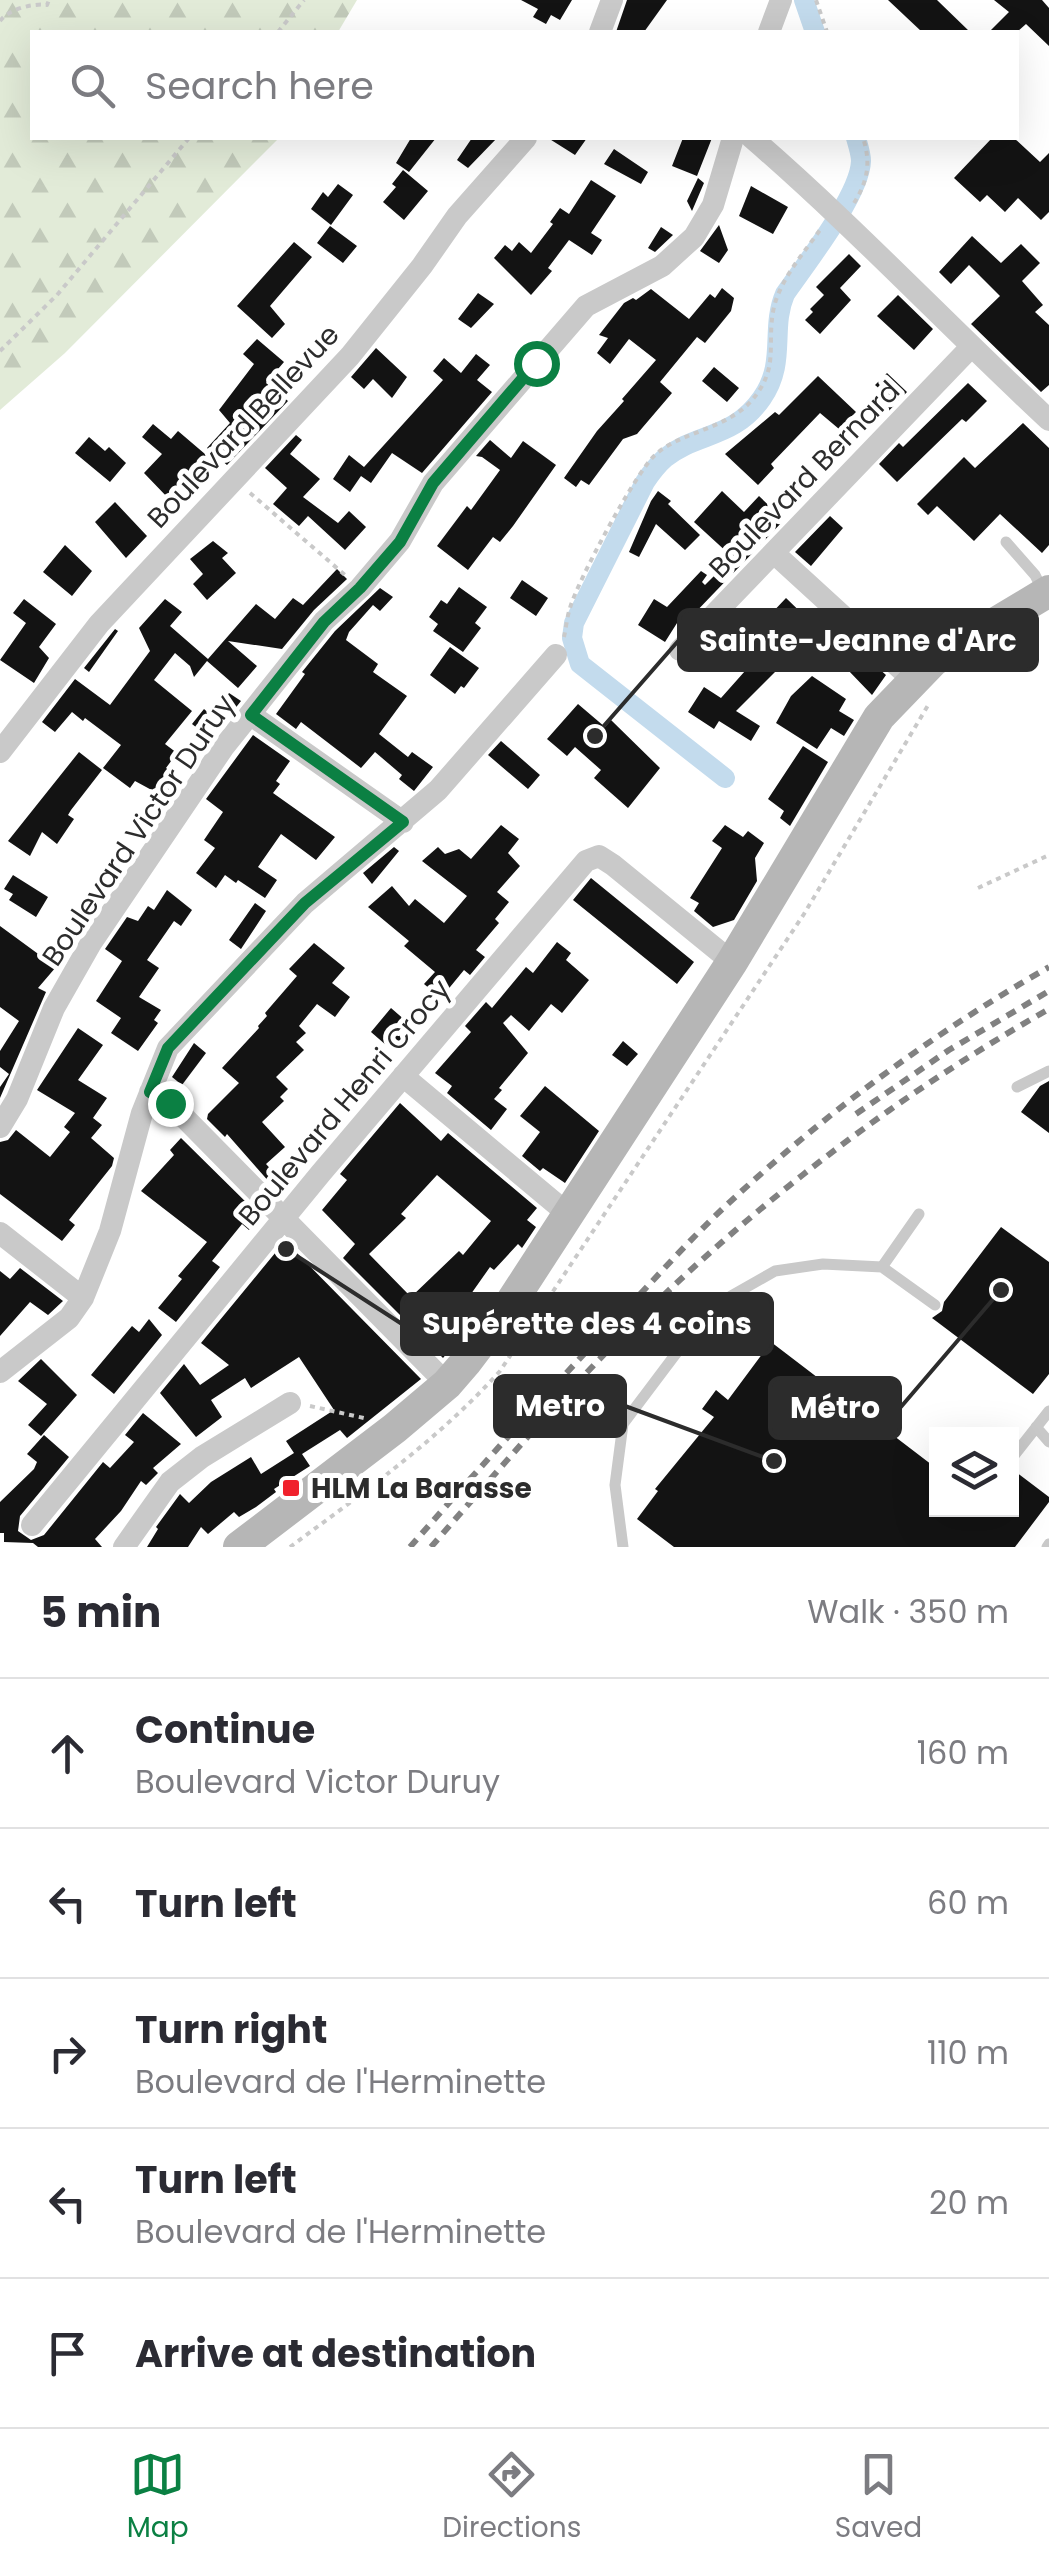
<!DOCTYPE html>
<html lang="en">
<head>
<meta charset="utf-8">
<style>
	body { margin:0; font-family:Poppins,sans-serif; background:#f7f7f7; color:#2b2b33 }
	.controls { position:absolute; right:30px; bottom:30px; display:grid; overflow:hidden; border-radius:0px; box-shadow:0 10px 40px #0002 }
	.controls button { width:90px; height:90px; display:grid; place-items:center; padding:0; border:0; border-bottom:2px solid #e1e1e2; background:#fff; color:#2b2b33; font:50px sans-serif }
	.stop { position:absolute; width:30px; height:30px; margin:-22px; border:8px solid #0b8043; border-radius:50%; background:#fff }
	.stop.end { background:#0b8043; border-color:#fff; box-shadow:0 2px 10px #0008 }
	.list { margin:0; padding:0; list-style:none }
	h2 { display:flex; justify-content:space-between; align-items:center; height:130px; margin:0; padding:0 40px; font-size:42px }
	h2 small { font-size:32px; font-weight:400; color:#7c7c81 }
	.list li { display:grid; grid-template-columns:65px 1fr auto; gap:30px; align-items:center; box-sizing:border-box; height:150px; padding:0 40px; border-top:2px solid #e1e1e2 }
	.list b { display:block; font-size:38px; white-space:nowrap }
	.list p { margin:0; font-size:32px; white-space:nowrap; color:#7c7c81 }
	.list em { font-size:32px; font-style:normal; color:#7c7c81 }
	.icon { flex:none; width:55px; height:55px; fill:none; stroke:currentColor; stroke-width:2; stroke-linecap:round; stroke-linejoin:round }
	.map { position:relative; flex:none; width:1049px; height:1547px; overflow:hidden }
	.search { position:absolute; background:#fff; box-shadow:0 10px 40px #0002; left:30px; right:30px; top:30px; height:110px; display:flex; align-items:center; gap:25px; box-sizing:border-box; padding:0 35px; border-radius:0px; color:#7c7c81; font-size:38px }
	.sheet { height:880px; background:#fff }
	nav { display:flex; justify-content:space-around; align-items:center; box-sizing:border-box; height:140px; border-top:2px solid #e1e1e2; background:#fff; font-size:28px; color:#7c7c81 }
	nav a { display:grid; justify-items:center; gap:5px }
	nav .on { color:#0b8043 }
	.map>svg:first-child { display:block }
	.forest { fill:url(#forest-firs) }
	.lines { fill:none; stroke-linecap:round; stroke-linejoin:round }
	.canal { stroke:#c3dbed; stroke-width:20 }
	.building { fill:#131313; fill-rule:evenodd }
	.path { stroke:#c9c9c9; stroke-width:4; stroke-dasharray:5 5; stroke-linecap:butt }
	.lane { stroke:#c9c9c9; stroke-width:11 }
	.street { stroke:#c9c9c9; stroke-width:22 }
	.secondary { stroke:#b6b6b6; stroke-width:32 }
	.rail { stroke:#818181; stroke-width:6; stroke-dasharray:10 8; stroke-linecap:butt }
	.route { stroke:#0b8043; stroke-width:12 }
	.poi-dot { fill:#f0212c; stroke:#fff; stroke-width:4 }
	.labels { text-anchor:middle; stroke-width:10; stroke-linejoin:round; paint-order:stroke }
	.street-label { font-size:28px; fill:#2c2c2c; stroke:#fff }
	.poi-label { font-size:28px; font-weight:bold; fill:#2c2c2c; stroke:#fff; text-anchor:start }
	.leader { fill:none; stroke:#2c2c2c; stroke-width:4 }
	.callout-dot { fill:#2c2c2c; stroke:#fff; stroke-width:4 }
	.callout { fill:#2c2c2c; stroke:#2c2c2c; stroke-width:4 }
	.callout-label { font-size:30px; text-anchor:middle; font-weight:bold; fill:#fff }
</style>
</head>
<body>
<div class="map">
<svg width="1049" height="1547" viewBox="0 0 1049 1547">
	<defs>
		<pattern id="forest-firs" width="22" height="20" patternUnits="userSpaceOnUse" patternTransform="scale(2.5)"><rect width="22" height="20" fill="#e2ebd8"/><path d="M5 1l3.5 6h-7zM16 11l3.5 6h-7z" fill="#c2caba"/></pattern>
	</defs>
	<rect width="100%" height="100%" fill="#fff"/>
	<path class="forest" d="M0,0H357L338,32H32V138H279L65,353L0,410Z"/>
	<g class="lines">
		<path class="canal" d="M804,0L815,32
			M725,778L580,664L572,638L574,623L645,482C651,473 657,465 665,458C697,432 734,439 762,398C787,362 770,329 785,294C805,265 860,195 861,161C861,154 858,145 856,138"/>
	</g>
	<path class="building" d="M521,0H572L560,20L551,15L546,24L533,17L538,9Z
		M627,0H667L644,32H616Z
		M888,0H937L970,32H922Z
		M994,0H1042L1049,8V46L1026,24L1017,32H989L1009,12Z
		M411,138H436L409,172L396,163Z
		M472,138H497L468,168L457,160Z
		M548,138H587L575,155Z
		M683,138H712L697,176L672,166Z
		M992,138H1014L1040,162L1049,153V212L1041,220L1018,198L1005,212L987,195L980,202L954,178Z
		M614,149L648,172L641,184L604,164Z
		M403,170L428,191L404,220L383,202L396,187L392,184Z
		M698,178L704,183L692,211L687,201Z
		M591,180L616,196L591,233L602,240L592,255L569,240L548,268L552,271L531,295L494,258L505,245L512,251L519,242L531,253L553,224L550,222L560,208L569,214Z
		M338,184L353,195L331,225L311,209L323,192L328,197Z
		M751,186L788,207L773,234L739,216Z
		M719,225L728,250L719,263L700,251Z
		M330,226L357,246L343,263L317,243Z
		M661,227L673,235L655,252L648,248Z
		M972,236L1001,263L1021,244L1040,263L1022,281L1043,305L1035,312L1049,325V385L1041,392L971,324L1000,296L969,265L951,284L939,272Z
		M294,242L312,257L270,306L285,324L272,338L237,306Z
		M849,254L861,266L840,288L851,300L820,334L805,320L813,312L810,309L824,295L816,287Z
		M722,288L734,298L731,311L705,343L697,337L660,382L672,393L637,434L623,439L589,485L581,480L576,487L564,478L597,431L624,401L622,399L656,360L629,339L610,364L597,353L608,338L599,335L624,303L633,298L636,300L651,289L689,319L710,294L715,298Z
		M478,293L494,304L471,328L458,319Z
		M898,295L933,329L914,350L877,316Z
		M257,339L284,362L266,383L288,401L227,465L207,448L230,423L219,410L254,364L243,354Z
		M376,348L407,377L392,398L373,379L364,389L351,377Z
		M476,354L490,365L477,380L492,392L422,473L392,453L371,483L361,476L350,492L333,479L349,455L364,467L443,380L433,371L444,358L461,373Z
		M714,367L739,388L727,402L702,381Z
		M887,373L907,392L880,420L864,405L882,391L875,385Z
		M818,376L856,412L839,429L820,413L771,464L774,468L758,485L725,454L775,412L779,415Z
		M968,383L987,401L966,422L962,419L897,482L879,464L899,443L903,447Z
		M1023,423L1049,448V545L1042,553L1000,514L974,541L937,506L928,515L917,504L964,457L975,468Z
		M153,424L171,439L178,431L212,460L200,470L197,469L169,499L144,473L162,454L142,437Z
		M296,435L302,440L290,454L320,479L303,497L338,523L349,511L366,527L345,550L308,516L299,526L273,504L287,488L265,468Z
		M89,437L105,451L109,447L126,463L110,482L75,453Z
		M490,440L511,458L523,441L556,465L513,526L500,542L493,537L468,570L437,546L467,506L471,510L500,470L482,457L476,456Z
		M658,491L671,501L668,504L700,535L685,550L656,524L639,557L629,552L651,501Z
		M722,491L744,512L759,496L784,520L741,565L694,522Z
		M115,502L147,536L126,558L95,522Z
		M830,516L843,528L811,566L795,552Z
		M213,541L228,553L222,558L236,573L207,600L193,584L203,574L190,559Z
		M65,545L92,571L72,596L43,572Z
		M731,559L740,566L690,618L684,612L665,642L638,625L654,599L667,607L701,571L707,575L702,582L705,585Z
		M337,569L347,579L314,610L282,649L228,641L257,666L238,688L207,661L194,677L190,666L175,653L154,680L192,711L165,744L177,753L166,768L183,780L170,800L135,781L130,788L103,768L121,745L85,718L83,721L72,712L55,732L42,722L75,679L110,705L150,651L139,628L165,599L182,612L170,626L208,659L256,604L275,619L293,598L303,605Z
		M522,580L548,598L536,616L510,598Z
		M459,587L487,607L475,623L481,628L463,652L433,631L438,624L429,617L441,600L447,604Z
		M380,588L393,597L380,611L373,605L349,632L346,640L378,664L373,672L407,696L379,734L408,757L412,752L433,767L414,791L399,779L402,775L375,752L361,768L301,722L296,729L276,714L305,674L302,672L335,631Z
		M786,598L815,626V632L736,711L760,726L751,741L719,721L714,729L688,712L704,687L721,698L745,671L742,668L781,627L769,616Z
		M24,599L56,624L39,647L49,658L34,683L0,660L26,623L13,613Z
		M115,629L118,631L89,672L84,668Z
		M848,641L886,675L872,695L847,669L855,661L841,648Z
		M450,647L479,668L464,688L461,686L455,694L430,675Z
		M812,676L846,699L839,711L854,720L844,736L831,728L817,749L776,723L791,696Z
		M229,693L241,701L211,739L192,724L204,709L213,717Z
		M578,704L605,727L611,720L660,768L628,808L594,778L601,770L575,747L567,756L547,739Z
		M253,735L290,761L276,781L280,784L273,793L335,837L316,860L281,834L258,867L277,880L265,898L238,880L236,883L225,875L216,888L196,873L215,848L204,840L223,812L206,799Z
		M501,741L540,775L528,789L488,755Z
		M803,746L828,762L790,826L780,818L784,811L768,799Z
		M79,752L102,770L71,810L68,815L74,819L57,844L42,832L30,856L8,841Z
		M501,825L519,839L508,853L520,866L497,892L509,902L495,919L499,923L476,950L485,957L470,975L464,970L441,998L424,984L435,972L404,946L409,941L368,907L392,886L409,906L415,899L444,923L467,896L422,861L438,847L445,854L459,849L471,859Z
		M725,825L743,837L748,831L764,843L755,858L757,881L734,920L713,927L694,911L699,903L690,898L722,848L712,841Z
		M394,847L399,851L372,884L363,873Z
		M13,875L48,897L36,917L9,900L13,894L4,889Z
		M591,878L694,962L677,984L573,900Z
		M167,890L192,910L181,926L174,921L147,960L159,968L139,997L161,1010L154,1020L158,1023L138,1051L111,1033L121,1018L96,1001L122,961L105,949L127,917L138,921L148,906L154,910Z
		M255,903L266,911L241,949L229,940Z
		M0,926L56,967L38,988L46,992L0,1098V1087L9,1074L0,1067V1051L19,1021L0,1007Z
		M557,942L571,953L566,960L589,980L562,1013L551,1004L529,1031L511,1015L503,1023L528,1053L499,1088L502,1090L494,1099L507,1109L491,1130L447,1093L452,1086L435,1073L471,1032L465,1026L486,1002L492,1008L526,967L533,973Z
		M314,943L345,968L332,983L350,997L335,1017L317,1004L299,1026L306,1033L296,1042L304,1050L276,1077L288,1089L280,1097L284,1101L262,1122L285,1147L266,1164L278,1177L271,1184L227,1134L225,1137L207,1119L208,1114L239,1083L222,1068L259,1028L258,1026L267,1016L265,1013L297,976L289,969Z
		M391,1008L414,1028L394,1052L371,1032Z
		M78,1028L103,1045L78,1080L107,1098L93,1118L102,1125L91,1138L114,1158L112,1166L69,1220L75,1225L62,1241L0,1194V1142L8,1140L16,1130L50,1157L70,1132L64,1127L75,1113L37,1090Z
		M623,1041L638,1054L627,1066L612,1055Z
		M194,1043L206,1053L182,1085L172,1077Z
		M1049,1081V1133L1021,1112L1040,1086Z
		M545,1086L599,1131L565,1183L543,1168L540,1171L522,1156L540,1132L520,1116Z
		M400,1103L441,1141L448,1133L537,1208L527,1220L536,1227L522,1248L518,1244L494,1270L490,1267L459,1311L463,1314L446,1330L457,1341L443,1358L343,1258L355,1244L322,1210L347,1180L340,1174ZM437,1175L491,1221L463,1255L459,1251L411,1297L369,1254L406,1218L401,1214Z
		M181,1138L260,1216L249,1230L242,1224L212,1261L220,1267L176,1322L158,1308L182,1279L178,1276L207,1242L141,1191L174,1155L170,1150Z
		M1001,1227L1049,1262V1374L1033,1394L932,1318L942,1311L944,1302Z
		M285,1241L421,1379L347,1438L340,1430L302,1454L310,1466L274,1489L276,1492L256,1507L239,1517L234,1512L208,1534L201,1527L188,1547H147L158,1529L156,1527L180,1494L189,1503L211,1482L251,1457L261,1474L294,1453L286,1441L334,1410L299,1357L251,1388L245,1378L211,1400L222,1417L196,1437L160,1393L184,1364L200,1385L229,1365L201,1343Z
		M20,1268L63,1301L48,1315L30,1302L0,1336V1271L10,1279Z
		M149,1319L162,1335L114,1394L91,1375L132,1326L139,1332Z
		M771,1342L936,1468V1510H1012V1469L1049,1497V1502L1015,1547H674L637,1519L658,1491L655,1489L714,1417L702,1409L716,1390L728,1400Z
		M41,1359L77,1395L41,1436L28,1425L47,1404L18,1381Z
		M143,1413L181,1444L153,1468L158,1473L146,1485L141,1481L121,1511L95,1539L102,1547H38L33,1543L4,1542V1533H0V1502L34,1469L37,1462L27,1454L44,1435L69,1457L20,1516L18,1531L31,1540L44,1535L103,1462L110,1468L134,1442L125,1435Z"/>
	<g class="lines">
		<path class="path" d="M816,0L827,32
			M0,21C9,9 33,3 47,5L49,0
			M278,32L304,0
			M854,203C868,181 871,162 863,138
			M0,351L57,295L189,138
			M250,493L345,575
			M564,637C566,628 567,617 570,608C577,582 636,472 655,455C681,431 727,430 753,399C779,367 767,347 773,312C778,281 805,252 822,227
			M978,888L1049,855
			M310,1406L364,1418
			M290,1547C363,1493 439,1439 500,1371L804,914L930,702"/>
		<path class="lane" d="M1006,542L1035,575L1042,589
			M1017,1087L1049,1071
			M882,1267L919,1214
			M1036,1427L1049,1442
			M1012,1458L1049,1411
			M623,1547L615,1485L623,1424L687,1339L731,1296L775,1271L823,1264L882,1267L935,1305
			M1047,1547L1049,1544"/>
		<path class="street" d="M600,32L612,0
			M769,32L781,0
			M752,138C855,227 949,327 1049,420
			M775,554L915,682
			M680,650L971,347
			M251,715L403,822
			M0,752L99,624L350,356L422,266L457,216L526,138
			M403,1076L568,1214
			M150,1092L170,1103L447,1384
			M0,1127L17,1099L54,1008L91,943L223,748L324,621L360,588L400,541L433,483L586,306L662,266L694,237L713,205L733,138
			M0,1233L83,1298
			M0,1372L69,1318L83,1298L110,1231L142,1113L168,1048L305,903L438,790L556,655
			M32,1525L321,1173L586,861L599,856L613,865L732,962
			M124,1547L170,1482L202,1457L290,1403"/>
		<path class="secondary" d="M239,1547L395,1428L447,1384L466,1362L510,1304L732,962L879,717L934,660L1049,591"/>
		<path class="rail" d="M856,1114L949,1050L1049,991
			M410,1547C482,1465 555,1384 630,1305C663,1270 695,1234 731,1201C827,1112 935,1032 1049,967
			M431,1547C500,1468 568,1389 642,1316C764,1197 901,1093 1049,1009"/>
	</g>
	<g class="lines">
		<path class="route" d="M170,1103L150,1092L168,1048L305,903L403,822L251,715L324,622L360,588L400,542L433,483L536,363"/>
	</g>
	<rect class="poi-dot" x="281" y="1478" width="20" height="20" rx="5"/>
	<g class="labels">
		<g class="street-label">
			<text transform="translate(243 426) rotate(-47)" y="10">Boulevard Bellevue</text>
			<text transform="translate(804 479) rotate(-46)" y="10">Boulevard Bernard</text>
			<text transform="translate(138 830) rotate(-56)" y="10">Boulevard Victor Duruy</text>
			<text transform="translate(344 1102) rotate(-50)" y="10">Boulevard Henri Crocy</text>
		</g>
		<g class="poi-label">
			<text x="311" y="1498">HLM La Barasse</text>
		</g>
	</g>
	<path class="leader" d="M595 736L679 640M286 1249L402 1324M774 1461L625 1406M1001 1290L900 1408"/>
	<g class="callout-dot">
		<circle cx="595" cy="736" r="10"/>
		<circle cx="286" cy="1249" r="10"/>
		<circle cx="774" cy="1461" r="10"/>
		<circle cx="1001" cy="1290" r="10"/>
	</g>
	<g class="callout">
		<rect x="679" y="610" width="358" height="60" rx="10"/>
		<rect x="402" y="1294" width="370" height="60" rx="10"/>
		<rect x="495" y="1376" width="130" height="60" rx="10"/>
		<rect x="770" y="1378" width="130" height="60" rx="10"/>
	</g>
	<g class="callout-label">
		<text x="858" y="651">Sainte-Jeanne d'Arc</text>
		<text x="587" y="1334">Supérette des 4 coins</text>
		<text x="560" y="1416">Metro</text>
		<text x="835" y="1418">Métro</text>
	</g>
</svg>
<div class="controls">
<button><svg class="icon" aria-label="layers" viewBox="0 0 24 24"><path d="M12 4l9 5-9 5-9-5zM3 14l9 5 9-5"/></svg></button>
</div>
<div class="stop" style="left:536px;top:363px"></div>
<div class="stop end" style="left:170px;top:1103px"></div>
<div class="search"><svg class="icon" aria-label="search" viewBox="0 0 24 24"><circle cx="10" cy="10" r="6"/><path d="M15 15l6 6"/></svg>Search here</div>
</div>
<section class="sheet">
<h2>5 min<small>Walk · 350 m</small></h2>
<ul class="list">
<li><svg class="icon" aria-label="ahead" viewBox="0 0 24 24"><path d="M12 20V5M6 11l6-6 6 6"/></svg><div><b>Continue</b><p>Boulevard Victor Duruy</p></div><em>160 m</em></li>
<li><svg class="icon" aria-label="left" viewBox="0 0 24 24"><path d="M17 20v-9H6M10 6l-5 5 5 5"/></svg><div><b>Turn left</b></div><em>60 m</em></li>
<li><svg class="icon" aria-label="right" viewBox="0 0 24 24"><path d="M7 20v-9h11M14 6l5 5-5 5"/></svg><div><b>Turn right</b><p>Boulevard de l'Herminette</p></div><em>110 m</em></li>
<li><svg class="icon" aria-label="left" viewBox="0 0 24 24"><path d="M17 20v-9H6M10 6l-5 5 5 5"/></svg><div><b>Turn left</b><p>Boulevard de l'Herminette</p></div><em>20 m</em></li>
<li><svg class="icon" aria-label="arrive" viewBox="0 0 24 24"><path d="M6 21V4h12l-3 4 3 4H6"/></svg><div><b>Arrive at destination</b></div></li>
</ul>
</section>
<nav>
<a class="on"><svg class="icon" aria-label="map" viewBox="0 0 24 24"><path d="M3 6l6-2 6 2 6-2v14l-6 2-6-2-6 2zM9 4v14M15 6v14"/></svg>Map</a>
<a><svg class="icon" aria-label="directions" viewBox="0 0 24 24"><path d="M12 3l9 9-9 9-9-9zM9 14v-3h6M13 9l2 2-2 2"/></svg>Directions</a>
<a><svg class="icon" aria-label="saved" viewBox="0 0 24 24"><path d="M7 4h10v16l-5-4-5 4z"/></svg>Saved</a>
</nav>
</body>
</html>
